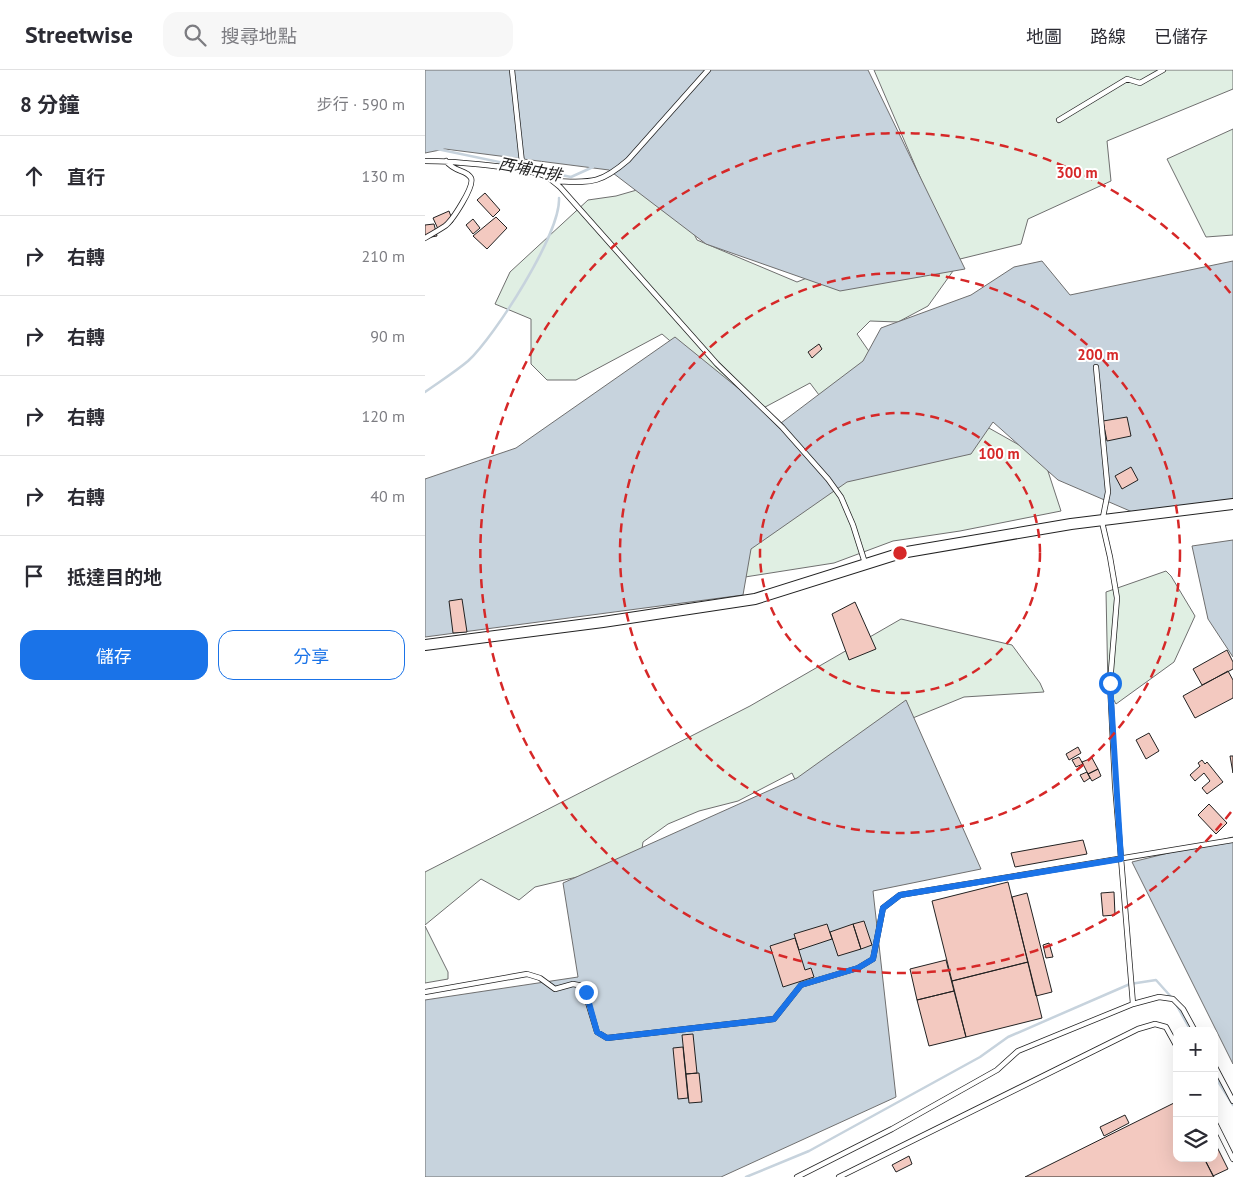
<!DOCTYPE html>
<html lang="zh-TW">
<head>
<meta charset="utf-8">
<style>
	body { margin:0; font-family:"PT Sans","Noto Sans TC",sans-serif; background:#f7f7f7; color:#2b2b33 }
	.controls { position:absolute; right:15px; bottom:15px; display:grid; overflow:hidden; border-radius:10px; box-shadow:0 5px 20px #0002 }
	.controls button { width:45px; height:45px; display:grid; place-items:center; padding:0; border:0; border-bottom:1px solid #e1e1e2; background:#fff; color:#2b2b33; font:25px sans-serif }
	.stop { position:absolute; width:15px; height:15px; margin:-11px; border:4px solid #1a73e8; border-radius:50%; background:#fff }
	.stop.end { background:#1a73e8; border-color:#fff; box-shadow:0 1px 5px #0008 }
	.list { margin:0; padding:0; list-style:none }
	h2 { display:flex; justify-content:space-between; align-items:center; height:65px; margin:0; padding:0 20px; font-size:21px }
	h2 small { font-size:16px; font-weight:400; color:#7c7c81 }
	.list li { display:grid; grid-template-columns:32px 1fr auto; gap:15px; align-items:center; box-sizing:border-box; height:80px; padding:0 20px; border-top:1px solid #e1e1e2 }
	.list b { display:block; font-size:19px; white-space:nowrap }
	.list em { font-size:16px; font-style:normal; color:#7c7c81 }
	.actions { display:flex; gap:10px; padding:15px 20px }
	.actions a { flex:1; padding:11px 0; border:1px solid #1a73e8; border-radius:15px; text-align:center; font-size:18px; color:#1a73e8 }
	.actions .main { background:#1a73e8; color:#fff }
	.icon { flex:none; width:28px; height:28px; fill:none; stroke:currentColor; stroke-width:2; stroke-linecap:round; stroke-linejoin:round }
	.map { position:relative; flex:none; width:808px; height:1107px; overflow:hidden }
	header { display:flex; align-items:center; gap:30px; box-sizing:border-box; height:70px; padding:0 25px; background:#fff; border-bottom:1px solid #e1e1e2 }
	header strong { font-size:24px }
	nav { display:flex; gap:28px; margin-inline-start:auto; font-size:18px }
	.search { width:350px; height:45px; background:#f7f7f7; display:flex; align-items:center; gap:12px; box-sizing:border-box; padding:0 18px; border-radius:15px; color:#7c7c81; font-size:19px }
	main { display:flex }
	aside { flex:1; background:#fff }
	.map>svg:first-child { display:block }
	.green { fill:#e0efe3; stroke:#6f6f6f }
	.water { fill:#c7d3dd; stroke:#6f6f6f }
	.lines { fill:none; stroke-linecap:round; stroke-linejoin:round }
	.stream { stroke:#c7d3dd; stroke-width:2.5 }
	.building { fill:#f3c9c0; stroke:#222 }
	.service-casing { stroke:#222; stroke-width:6 }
	.tertiary-casing { stroke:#222; stroke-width:12 }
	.service { stroke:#fff; stroke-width:4.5 }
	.tertiary { stroke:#fff; stroke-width:10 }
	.route { stroke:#1a73e8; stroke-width:6 }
	.ring { fill:none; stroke:#d62828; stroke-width:2.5; stroke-dasharray:9 6 }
	.labels { text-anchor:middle; stroke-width:4; stroke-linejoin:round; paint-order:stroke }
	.water-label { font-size:16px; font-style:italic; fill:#222; stroke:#fff }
	.centre { fill:#d62828; stroke:#fff; stroke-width:2.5 }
	.ring-label { font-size:15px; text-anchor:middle; font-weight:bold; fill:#d62828; stroke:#fff; stroke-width:4; stroke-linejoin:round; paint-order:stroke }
</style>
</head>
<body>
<header>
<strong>Streetwise</strong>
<div class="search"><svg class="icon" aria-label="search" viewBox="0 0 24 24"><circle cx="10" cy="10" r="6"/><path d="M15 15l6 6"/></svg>搜尋地點</div>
<nav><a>地圖</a><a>路線</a><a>已儲存</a></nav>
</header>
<main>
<aside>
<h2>8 分鐘<small>步行 · 590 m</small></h2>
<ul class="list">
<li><svg class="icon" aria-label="ahead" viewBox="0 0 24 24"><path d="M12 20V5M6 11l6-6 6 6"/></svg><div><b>直行</b></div><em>130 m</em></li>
<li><svg class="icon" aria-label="right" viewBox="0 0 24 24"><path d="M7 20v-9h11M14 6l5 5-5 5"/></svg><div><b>右轉</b></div><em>210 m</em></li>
<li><svg class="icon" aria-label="right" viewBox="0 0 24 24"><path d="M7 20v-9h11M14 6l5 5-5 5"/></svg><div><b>右轉</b></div><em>90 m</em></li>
<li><svg class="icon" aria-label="right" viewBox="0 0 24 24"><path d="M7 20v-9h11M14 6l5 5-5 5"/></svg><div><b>右轉</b></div><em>120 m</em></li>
<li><svg class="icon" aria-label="right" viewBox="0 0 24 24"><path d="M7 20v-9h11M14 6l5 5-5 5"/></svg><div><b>右轉</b></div><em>40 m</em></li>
<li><svg class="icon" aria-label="arrive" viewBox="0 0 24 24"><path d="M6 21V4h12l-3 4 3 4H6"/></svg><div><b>抵達目的地</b></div></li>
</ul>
<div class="actions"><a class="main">儲存</a><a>分享</a></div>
</aside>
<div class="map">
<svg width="808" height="1107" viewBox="0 0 808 1107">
	<rect width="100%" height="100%" fill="#fff"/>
	<path class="green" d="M449,0H808V19L682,71L686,111L603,149L596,174L531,190L533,194L503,236L473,252L445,251L432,264L497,358L555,353L619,389L636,441L535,461L468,471L409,493L301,510L335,453L430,373L385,313L329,343L237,264L151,310H122L106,294V249L70,234L85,202L163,130L191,126L243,111L272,170L372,212L466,174L519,163Z
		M808,59V165L781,167L742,89Z
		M741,501L746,506L770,546L749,592L691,634L683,619L681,522Z
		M476,549L587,575L615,613L619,622L539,627L461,659L379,729L367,703L313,731L274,741L243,754L218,772L215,792L110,817L94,830L56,809L0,855V802L325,636Z
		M0,856L23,902V909L0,913Z"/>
	<path class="water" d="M0,0H443L540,199L415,221L281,174L184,100L20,79L0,83Z
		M617,191L645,225L808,191V432L712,444L633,410L568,352L546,384L422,412L326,479L318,525L0,567V409L91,378L250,267L356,353L438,291L456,258L546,225L589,197Z
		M808,470V587L783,549L767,476Z
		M481,630L556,799L448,821L471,1027L296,1107H0V930L153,907L138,813L372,708Z
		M808,767V994L707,792Z"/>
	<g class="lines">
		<path class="stream" d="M12,79L146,107L168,97
			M0,322C14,312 30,302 43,291C70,266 136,163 134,128
			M752,936L766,961
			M789,1005L808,1035
			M321,1107L384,1081L555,987L583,967L705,914L731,910L748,929"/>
	</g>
	<path class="building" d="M60,123L75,140L68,147L52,130Z
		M24,141L28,152L13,159L8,148Z
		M71,147L82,158L62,179L48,166Z
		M48,149L55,158L48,164L41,155Z
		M9,154L12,166L0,168V155Z
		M394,274L397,279L387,288L383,282Z
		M702,347L706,366L682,371L678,351Z
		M706,397L713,410L697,419L690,406Z
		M37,529L42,562L28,563L24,531Z
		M430,532L451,579L424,590L407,544Z
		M802,580L808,592V599L777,615L768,599Z
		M803,601L808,610V628L770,648L758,626Z
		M724,663L734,681L721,689L711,670Z
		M653,677L656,683L644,690L641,684Z
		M805,686H808V703Z
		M654,687L658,694L651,697L647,690Z
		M667,688L673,699L663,704L657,692Z
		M777,690L780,694L782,692L798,712L782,724L777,718L785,711L779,703L770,711L765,705L775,696L773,693Z
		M673,699L676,706L667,711L663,704Z
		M662,702L665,708L659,712L655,705Z
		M784,734L802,753L791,764L773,745Z
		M658,770L662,784L590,797L586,783Z
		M583,812L603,892L527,911L507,831Z
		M689,822L690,845L678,846L676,823Z
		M602,823L627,922L611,926L587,827Z
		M439,851L447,875L436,879L428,854Z
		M402,854L407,869L374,880L369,864Z
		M428,854L436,879L413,886L405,862Z
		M370,868L380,900L386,898L389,907L358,917L345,876Z
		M624,873L628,887L621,888L618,875Z
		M521,890L529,921L492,930L485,899Z
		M603,892L617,948L541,967L527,911Z
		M529,921L541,967L504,976L492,930Z
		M268,964L272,1003L261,1004L257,965Z
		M258,977L263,1028L253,1029L248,978Z
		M274,1003L277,1032L264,1033L261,1004Z
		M751,1032L752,1088H779L789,1107H600Z
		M700,1045L704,1053L679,1066L675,1057Z
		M789,1071L803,1099L788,1106L779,1088H789Z
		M484,1086L487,1094L471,1102L467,1095Z"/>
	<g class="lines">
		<g class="service-casing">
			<path id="service" d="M87,0L98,102
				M634,50L702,9L715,13L738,0
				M0,91C24,91 103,97 122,107C127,110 131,114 135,117L292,294L357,357L403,409L416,427L428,455L440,493
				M128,111C164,112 173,116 203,90L283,0
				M0,168C7,164 14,160 20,156C27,151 50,116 46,108C41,99 30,103 21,91
				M671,297L683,422L677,452L685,487L692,528L685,613L690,715L708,934
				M0,922L102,904L115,908L130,919L148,914L158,916L172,962L182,968L349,949L376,915L433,898L448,889L458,838L475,825L808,770
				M789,995L808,1031
				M789,1051L808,1089
				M372,1107L467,1059L572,1000L593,981L708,934L734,927L748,929L758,939L770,961
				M414,1107L713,959L730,954L741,957L752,977"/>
		</g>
		<g class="tertiary-casing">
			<path id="tertiary" d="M0,575L178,552L330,529L476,483L646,454L808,434"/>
		</g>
		<use href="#service" class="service"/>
		<use href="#tertiary" class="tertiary"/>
	</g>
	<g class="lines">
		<path class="route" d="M161,922L172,962L182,968L349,949L376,915L433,898L448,889L458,838L475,825L696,789L685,613"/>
	</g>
	<g class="ring">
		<circle cx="475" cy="483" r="140"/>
		<circle cx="475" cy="483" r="280"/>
		<path d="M806 742A420 420 0 1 1 806 224"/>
	</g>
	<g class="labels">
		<g class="water-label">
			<text transform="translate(105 99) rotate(11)" y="6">西埔中排</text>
		</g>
	</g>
	<circle cx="475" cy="483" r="8" class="centre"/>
	<g class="ring-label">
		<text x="652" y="108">300 m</text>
		<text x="673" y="290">200 m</text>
		<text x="574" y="389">100 m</text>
	</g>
</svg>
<div class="controls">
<button>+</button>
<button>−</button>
<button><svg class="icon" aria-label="layers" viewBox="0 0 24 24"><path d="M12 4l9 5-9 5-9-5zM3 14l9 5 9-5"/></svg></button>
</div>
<div class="stop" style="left:685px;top:613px"></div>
<div class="stop end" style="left:161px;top:922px"></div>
</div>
</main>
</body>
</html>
